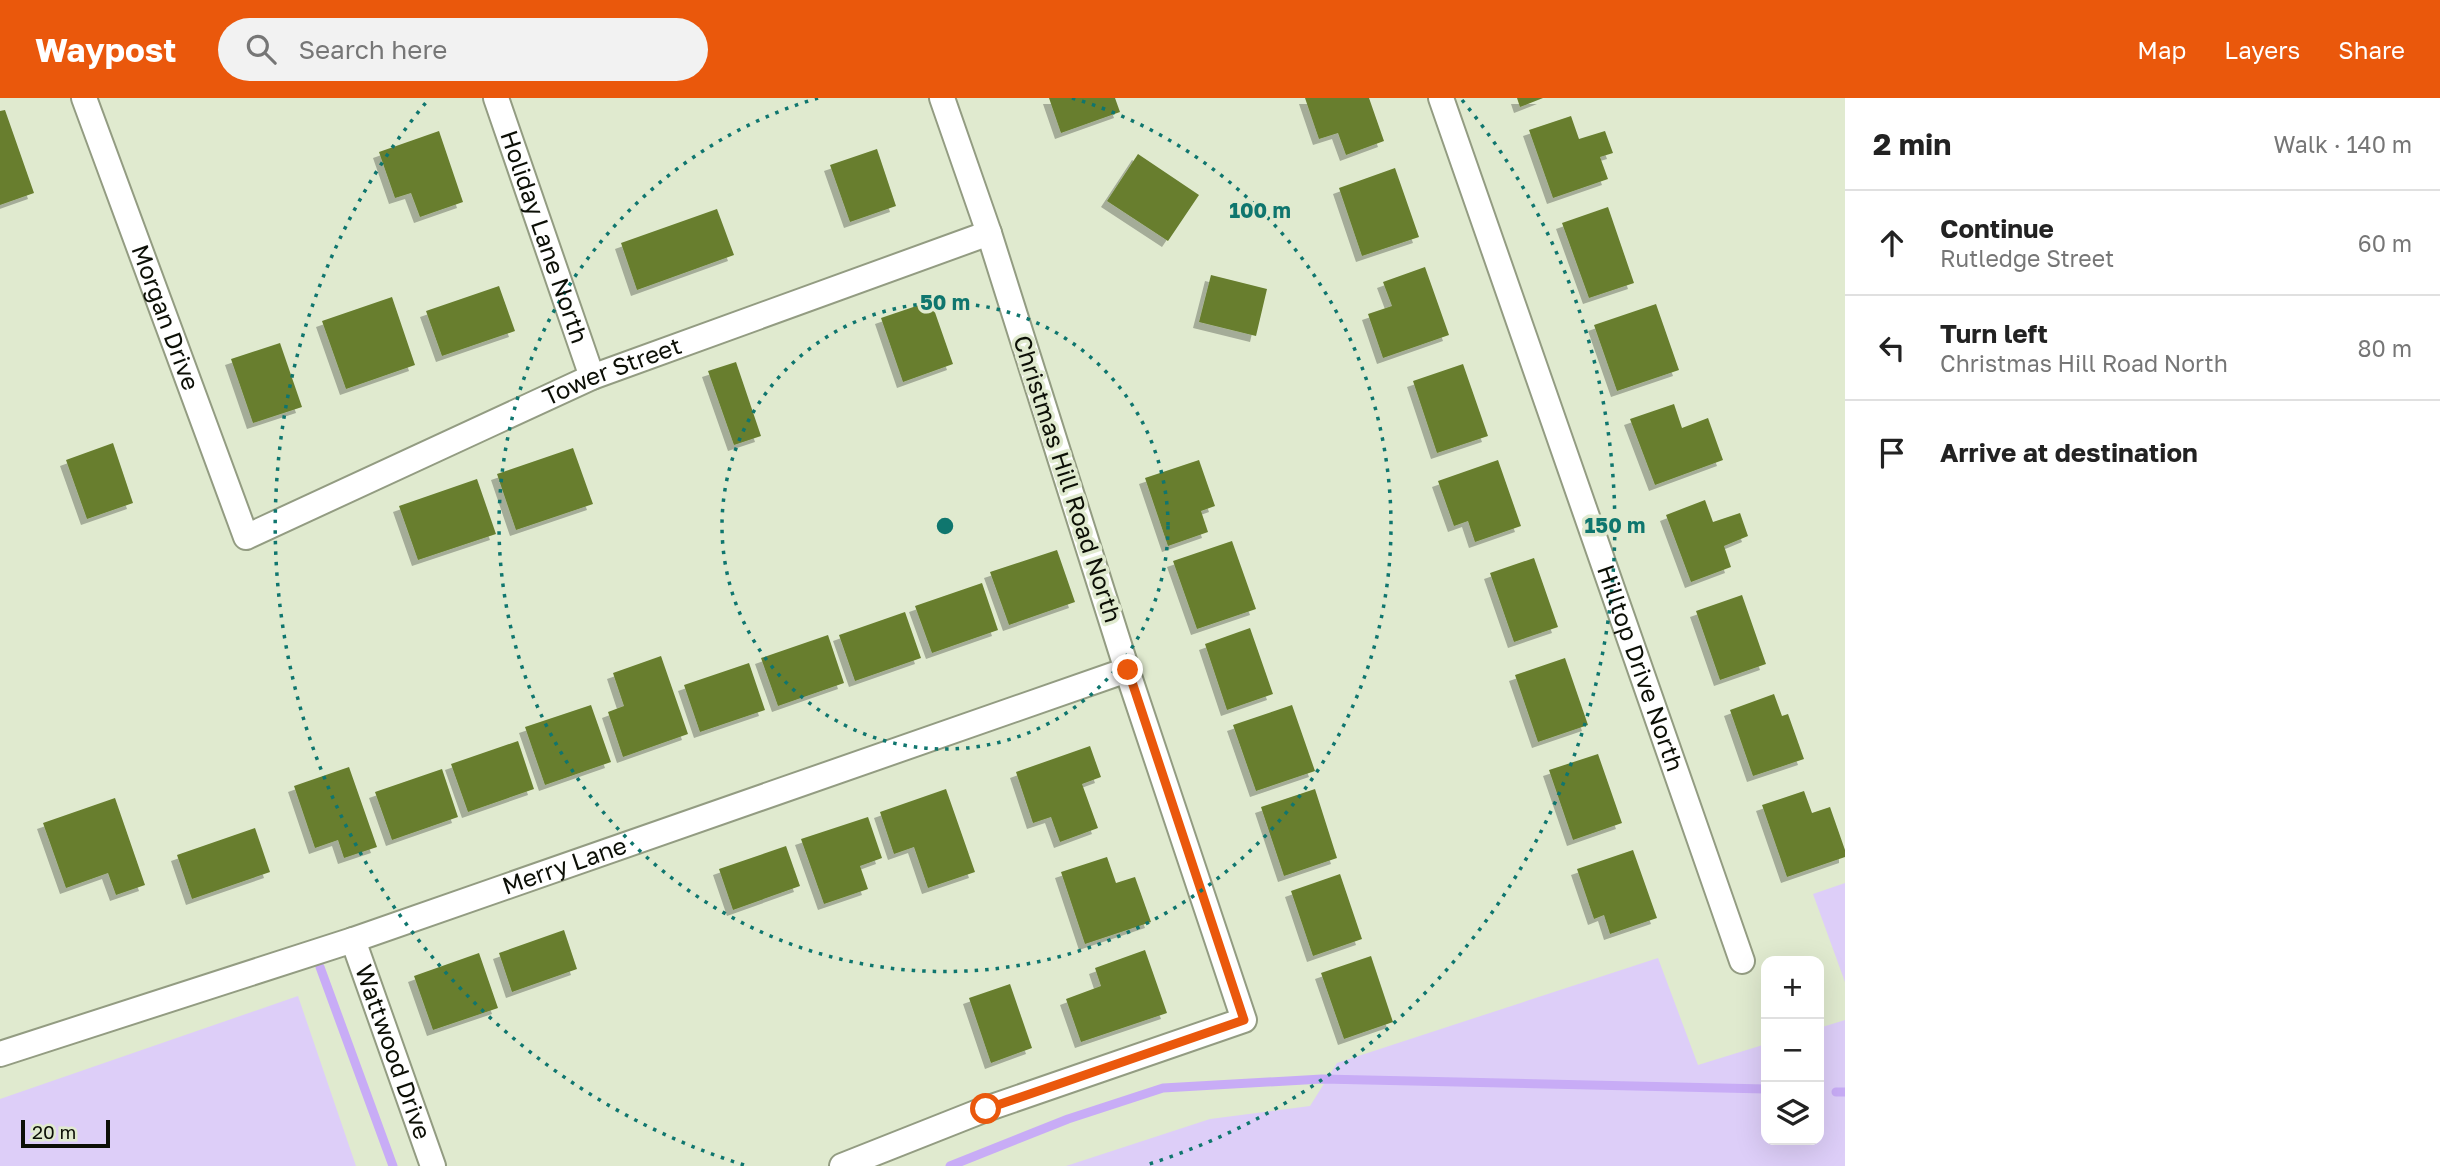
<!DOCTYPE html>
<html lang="en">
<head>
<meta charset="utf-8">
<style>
	body { margin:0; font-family:"Golos Text",sans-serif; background:#f2f2f2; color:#222 }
	.controls { position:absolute; right:21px; bottom:21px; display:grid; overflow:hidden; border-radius:14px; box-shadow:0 7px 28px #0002 }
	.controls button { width:63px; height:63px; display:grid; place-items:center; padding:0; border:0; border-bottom:2px solid #e0e0e0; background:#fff; color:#222; font:35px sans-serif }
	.scale { position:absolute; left:21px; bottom:18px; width:89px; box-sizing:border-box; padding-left:7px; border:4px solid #0c0f06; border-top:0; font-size:19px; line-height:24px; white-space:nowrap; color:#0c0f06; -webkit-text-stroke:5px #e0eacf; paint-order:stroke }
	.stop { position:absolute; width:21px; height:21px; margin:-16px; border:5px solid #ea580c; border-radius:50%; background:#fff }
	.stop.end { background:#ea580c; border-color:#fff; box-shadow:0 2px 7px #0008 }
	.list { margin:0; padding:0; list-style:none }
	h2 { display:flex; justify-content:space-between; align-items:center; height:91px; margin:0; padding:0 28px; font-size:30px }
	h2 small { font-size:23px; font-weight:400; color:#767676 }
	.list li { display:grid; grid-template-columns:46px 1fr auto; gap:21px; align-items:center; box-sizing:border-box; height:105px; padding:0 28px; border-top:2px solid #e0e0e0 }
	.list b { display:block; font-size:26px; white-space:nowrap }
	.list p { margin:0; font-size:23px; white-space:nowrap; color:#767676 }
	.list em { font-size:23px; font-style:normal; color:#767676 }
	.icon { flex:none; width:38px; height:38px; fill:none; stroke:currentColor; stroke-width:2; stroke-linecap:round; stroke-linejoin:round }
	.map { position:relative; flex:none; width:1845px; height:1068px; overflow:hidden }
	header { display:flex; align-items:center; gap:42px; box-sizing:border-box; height:98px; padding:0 35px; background:#ea580c; color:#fff }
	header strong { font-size:33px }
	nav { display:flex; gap:38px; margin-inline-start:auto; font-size:24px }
	.search { width:490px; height:63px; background:#f2f2f2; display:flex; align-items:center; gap:18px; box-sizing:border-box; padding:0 24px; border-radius:38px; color:#767676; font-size:26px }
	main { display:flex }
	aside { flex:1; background:#fff }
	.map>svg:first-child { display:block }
	.green { fill:#ddcef8 }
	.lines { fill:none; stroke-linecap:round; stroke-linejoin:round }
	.stream { stroke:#c8acf6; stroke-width:9 }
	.building { fill:#677e2f; filter:url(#shadow) }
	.street-casing { stroke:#939c82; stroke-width:28 }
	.street { stroke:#fff; stroke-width:24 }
	.route { stroke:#ea580c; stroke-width:9 }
	.ring { fill:none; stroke:#0f766e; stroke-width:3.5; stroke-dasharray:3.5 7 }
	.labels { text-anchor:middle; stroke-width:7; stroke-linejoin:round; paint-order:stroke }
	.street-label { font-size:24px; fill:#0c0f06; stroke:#e0eacf }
	.centre { fill:#0f766e; stroke:#e0eacf; stroke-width:3.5 }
	.ring-label { font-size:21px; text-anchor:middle; font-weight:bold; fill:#0f766e; stroke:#e0eacf; stroke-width:7; stroke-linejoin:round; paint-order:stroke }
</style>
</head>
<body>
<header>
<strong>Waypost</strong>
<div class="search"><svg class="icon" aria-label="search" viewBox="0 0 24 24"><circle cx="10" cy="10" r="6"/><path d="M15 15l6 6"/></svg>Search here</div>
<nav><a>Map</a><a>Layers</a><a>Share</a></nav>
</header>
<main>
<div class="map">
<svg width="1845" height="1068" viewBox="0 0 1845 1068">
	<defs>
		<filter id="shadow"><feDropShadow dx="-6" dy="6" stdDeviation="0" flood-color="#0004"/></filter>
	</defs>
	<rect width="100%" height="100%" fill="#e0eacf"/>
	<path class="green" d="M1845,785V884L1813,796Z
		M1658,860L1698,967L1766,946V1042H1819V930L1845,922V1068H1066L1210,1021L1310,1008L1337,965Z
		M298,898L356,1068H0V1001Z"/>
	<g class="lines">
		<path class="stream" d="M320,869L393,1068
			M1836,994H1845
			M950,1068L1068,1021L1163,990L1322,981L1766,991"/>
	</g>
	<path class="building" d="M1049,0H1115L1120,14L1061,35Z
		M1305,0H1369L1384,43L1346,57L1338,35L1319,41Z
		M1517,0H1543L1520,9Z
		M5,12L34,95L0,107V13Z
		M1571,18L1579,41L1605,33L1613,55L1600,59L1608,81L1553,100L1529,32Z
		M439,33L463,104L420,119L411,95L395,100L379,54Z
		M877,51L896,108L850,124L830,67Z
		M1138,56L1199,97L1168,143L1107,103Z
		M1395,70L1419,139L1362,158L1339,90Z
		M1608,109L1634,185L1589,200L1562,125Z
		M717,111L734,157L637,192L621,145Z
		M1425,169L1449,237L1383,260L1368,216L1392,208L1383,184Z
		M1211,177L1267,191L1256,238L1199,224Z
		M499,188L515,233L442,258L426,213Z
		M392,199L415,267L346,291L322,223Z
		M931,203L953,266L903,284L881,220Z
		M1656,206L1679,272L1617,293L1594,227Z
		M280,245L302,309L253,325L231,261Z
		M736,264L761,338L734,347L708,273Z
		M1463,266L1488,338L1437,355L1413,283Z
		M1674,306L1682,330L1708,320L1723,362L1655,387L1630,321Z
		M113,345L133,405L87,421L66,362Z
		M573,350L593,406L516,432L497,376Z
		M1199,362L1215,408L1201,413L1208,434L1168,448L1145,380Z
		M1498,362L1521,428L1475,444L1468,423L1454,428L1438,383Z
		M477,381L496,436L418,462L399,408Z
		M1705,402L1713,424L1740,415L1748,438L1724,448L1731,469L1691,484L1666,417Z
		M1232,443L1256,511L1197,531L1173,463Z
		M1057,452L1075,504L1009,527L990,474Z
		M1534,460L1558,529L1514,544L1490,475Z
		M982,485L998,532L932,555L915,508Z
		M1742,497L1766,566L1720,582L1696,513Z
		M905,514L921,560L855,583L839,537Z
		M1250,530L1273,596L1227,612L1205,546Z
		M828,537L844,585L778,608L761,560Z
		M661,558L688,636L623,659L608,614L624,608L613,575Z
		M1565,560L1588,627L1538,644L1515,577Z
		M749,565L765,612L700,634L684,587Z
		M1774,596L1782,618L1788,616L1804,661L1753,678L1730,612Z
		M591,607L611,664L545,687L525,629Z
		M1292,607L1315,673L1256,693L1233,627Z
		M518,643L534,691L468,714L451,666Z
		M1090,648L1101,679L1082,686L1098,730L1060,744L1051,719L1033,725L1016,674Z
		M1598,656L1622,725L1573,742L1549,672Z
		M349,669L377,749L344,760L338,742L315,750L294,688Z
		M442,671L458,719L392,742L375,694Z
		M946,691L975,774L928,790L914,749L894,756L880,714Z
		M1315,691L1337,760L1284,778L1261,709Z
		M1804,693L1812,715L1830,709L1845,752V759L1787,779L1762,707Z
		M115,700L145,787L116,797L108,775L66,790L43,725Z
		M868,719L882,760L860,768L868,791L824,806L801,741Z
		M255,730L270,774L192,801L177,757Z
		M786,748L800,788L733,812L719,771Z
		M1633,752L1657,820L1610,836L1604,817L1594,821L1577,771Z
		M1107,759L1116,785L1135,779L1151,824L1085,846L1061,774Z
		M1340,776L1362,841L1313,858L1291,793Z
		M564,832L577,871L512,894L499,855Z
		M1145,852L1167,915L1081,944L1066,901L1101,888L1095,870Z
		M479,855L498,910L433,932L414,878Z
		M1371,858L1393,924L1344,941L1321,875Z
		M1010,886L1032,950L991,965L969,900Z"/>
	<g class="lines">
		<g class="street-casing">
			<g id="street">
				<path id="s1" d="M84,0L246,439L592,279L989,135"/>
				<path id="s2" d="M496,0L592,279"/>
				<path id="s3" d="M1441,0L1742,863"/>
				<path id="s4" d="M353,842L433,1068"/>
				<path id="s5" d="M0,956L353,842L1127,572"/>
				<path d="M842,1068L986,1011L1244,922L1127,572L989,135L942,0"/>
			</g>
		</g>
		<use href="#street" class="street"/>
	</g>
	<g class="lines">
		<path class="route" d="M986,1011L1244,922L1128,572"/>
	</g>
	<g class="ring">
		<circle cx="945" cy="428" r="223"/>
		<path d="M1072 0A446 446 0 1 1 818 0"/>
		<path d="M744 1067A670 670 0 0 1 428 2M1462 2A670 670 0 0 1 1146 1067"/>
	</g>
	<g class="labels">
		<g class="street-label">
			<text dy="8" stroke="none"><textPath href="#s2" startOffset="147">Holiday Lane North</textPath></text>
			<text dy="8" stroke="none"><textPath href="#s1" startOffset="234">Morgan Drive</textPath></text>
			<text dy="8" stroke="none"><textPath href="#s1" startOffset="870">Tower Street</textPath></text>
			<text transform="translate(1067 381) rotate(72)" y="8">Christmas Hill Road North</text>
			<text dy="8" stroke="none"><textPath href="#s3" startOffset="604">Hilltop Drive North</textPath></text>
			<text dy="8" stroke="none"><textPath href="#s5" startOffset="595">Merry Lane</textPath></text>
			<text dy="8" stroke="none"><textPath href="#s4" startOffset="119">Wattwood Drive</textPath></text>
		</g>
	</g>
	<circle cx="945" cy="428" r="10" class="centre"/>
	<g class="ring-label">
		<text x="1260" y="120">100 m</text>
		<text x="945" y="212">50 m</text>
		<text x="1615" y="435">150 m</text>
	</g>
</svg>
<div class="controls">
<button>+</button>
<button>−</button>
<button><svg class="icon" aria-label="layers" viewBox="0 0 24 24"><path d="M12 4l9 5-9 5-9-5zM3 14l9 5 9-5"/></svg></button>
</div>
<div class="scale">20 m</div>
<div class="stop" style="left:986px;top:1011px"></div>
<div class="stop end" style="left:1128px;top:572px"></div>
</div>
<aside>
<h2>2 min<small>Walk · 140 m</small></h2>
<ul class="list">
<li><svg class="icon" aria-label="ahead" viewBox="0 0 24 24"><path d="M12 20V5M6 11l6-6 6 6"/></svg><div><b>Continue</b><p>Rutledge Street</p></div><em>60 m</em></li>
<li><svg class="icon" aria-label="left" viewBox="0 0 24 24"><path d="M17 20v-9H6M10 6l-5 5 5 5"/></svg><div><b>Turn left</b><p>Christmas Hill Road North</p></div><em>80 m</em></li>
<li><svg class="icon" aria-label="arrive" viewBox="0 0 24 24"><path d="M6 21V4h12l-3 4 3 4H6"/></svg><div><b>Arrive at destination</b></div></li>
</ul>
</aside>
</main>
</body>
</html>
